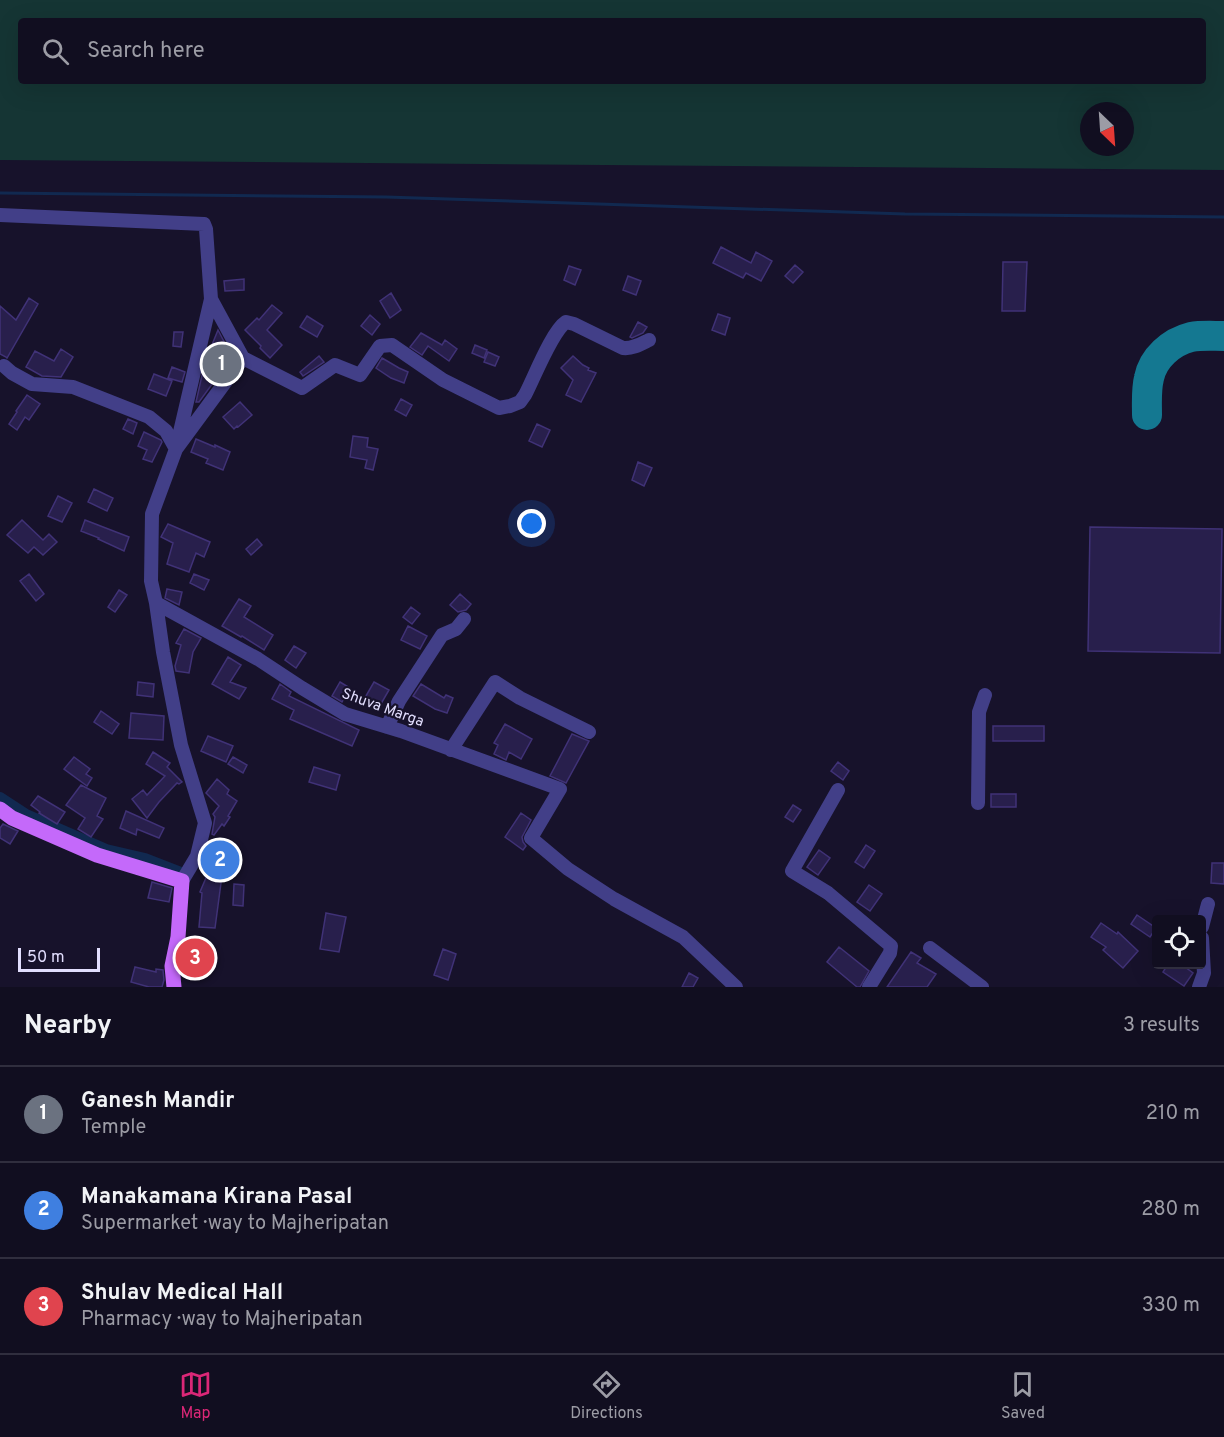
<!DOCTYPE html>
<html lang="en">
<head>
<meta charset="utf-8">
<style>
	body { margin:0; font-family:Overpass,sans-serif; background:#1e1c2d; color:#f1f3f6 }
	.controls { position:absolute; right:18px; bottom:18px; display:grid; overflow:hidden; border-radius:6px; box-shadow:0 6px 24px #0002 }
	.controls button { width:54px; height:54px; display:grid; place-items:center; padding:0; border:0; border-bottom:2px solid #302e3e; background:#110e20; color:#f1f3f6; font:30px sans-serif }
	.compass { position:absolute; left:1080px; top:102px; width:54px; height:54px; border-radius:50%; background:#110e20; box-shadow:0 6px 24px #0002; rotate:155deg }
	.scale { position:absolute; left:18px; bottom:15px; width:82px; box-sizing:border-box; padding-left:6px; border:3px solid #e2defe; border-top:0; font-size:16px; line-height:21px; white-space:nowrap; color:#e2defe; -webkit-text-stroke:4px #17122b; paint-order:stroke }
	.you { position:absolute; left:532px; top:524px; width:21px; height:21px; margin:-15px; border:4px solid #fff; border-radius:50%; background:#1a73e8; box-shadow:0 0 0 9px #1a73e833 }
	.badge { display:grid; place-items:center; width:39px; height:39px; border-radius:50%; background:#db2777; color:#fff; font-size:20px; font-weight:700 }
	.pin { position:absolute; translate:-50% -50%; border:3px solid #fff; box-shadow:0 2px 6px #0006 }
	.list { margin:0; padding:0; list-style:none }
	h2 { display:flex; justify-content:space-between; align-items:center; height:78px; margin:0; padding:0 24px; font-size:26px }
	h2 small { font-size:20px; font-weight:400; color:#9c9ca5 }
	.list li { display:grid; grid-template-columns:39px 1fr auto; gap:18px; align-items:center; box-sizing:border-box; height:96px; padding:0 24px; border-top:2px solid #302e3e }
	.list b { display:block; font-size:22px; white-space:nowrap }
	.list p { margin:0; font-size:20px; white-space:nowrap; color:#9c9ca5 }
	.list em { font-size:20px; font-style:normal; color:#9c9ca5 }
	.icon { flex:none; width:33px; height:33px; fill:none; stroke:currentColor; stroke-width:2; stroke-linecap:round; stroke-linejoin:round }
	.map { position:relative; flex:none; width:1224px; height:987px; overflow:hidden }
	.search { position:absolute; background:#110e20; box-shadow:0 6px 24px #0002; left:18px; right:18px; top:18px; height:66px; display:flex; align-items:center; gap:15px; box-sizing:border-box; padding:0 21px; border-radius:6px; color:#9c9ca5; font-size:22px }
	.sheet { height:366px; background:#110e20 }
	nav { display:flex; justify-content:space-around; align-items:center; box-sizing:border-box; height:84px; border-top:2px solid #302e3e; background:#110e20; font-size:16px; color:#9c9ca5 }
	nav a { display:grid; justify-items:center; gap:3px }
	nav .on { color:#db2777 }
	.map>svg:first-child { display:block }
	.green { fill:#153534; fill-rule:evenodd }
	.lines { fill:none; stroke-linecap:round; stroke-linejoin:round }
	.stream { stroke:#112950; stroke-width:3 }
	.canal { stroke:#112950; stroke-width:12 }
	.taxiway { stroke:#147891; stroke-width:30 }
	.building { fill:#281f4c; stroke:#403277; stroke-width:1.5 }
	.minor { stroke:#423f88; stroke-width:14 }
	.major { stroke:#c469fa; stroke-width:15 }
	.labels { text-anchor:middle; stroke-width:4.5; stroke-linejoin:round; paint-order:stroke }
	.street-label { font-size:15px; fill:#e2defe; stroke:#17122b }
</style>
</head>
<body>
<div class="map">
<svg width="1224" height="987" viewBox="0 0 1224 987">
	<rect width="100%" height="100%" fill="#17122b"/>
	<path class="green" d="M0,0H1224V170L0,160ZM21,21H1203V81H21ZM1089,111H1125V147H1089Z"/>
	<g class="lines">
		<path class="stream" d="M0,193L386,197L905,214L1224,217"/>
		<path class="canal" d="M0,798L26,815L106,850L145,859L181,873"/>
		<path class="taxiway" d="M1147,415C1147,403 1146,390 1149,378C1153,358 1171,342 1191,337C1202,335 1213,336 1224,336"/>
	</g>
	<path class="building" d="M721,247L751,263L756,252L772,261L761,281L746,273L743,278L713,263Z
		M1003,262H1027L1025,311H1002Z
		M795,265L803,272L793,283L785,276Z
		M569,266L581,270L575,285L564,280Z
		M628,276L641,281L636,295L623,290Z
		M244,279V290L225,291L224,281Z
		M391,293L401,310L390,318L380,301Z
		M29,298L38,304L7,358L6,357L0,354V306L16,320Z
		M272,305L282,313L267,330L282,345L270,358L260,348L261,346L245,330L257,318L259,320Z
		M718,314L730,318L725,335L712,330Z
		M370,315L380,324L372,335L361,326Z
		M307,316L323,326L317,337L300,327Z
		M638,322L647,327L643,333L632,338L630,337Z
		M218,330L232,357L199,402H196L205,362Z
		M174,332H183L181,347L173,346Z
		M421,333L442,345L445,340L457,349L449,361L428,346L422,355L410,347Z
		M475,345L487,350L484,358L472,353Z
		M61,349L73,357L61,377L42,376L26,367L35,351L54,361Z
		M488,352L499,357L495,366L484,362Z
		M319,356L324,362L303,376L300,372Z
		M573,356L583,365L589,368L588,370L596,373L581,402L566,395L573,380L561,368Z
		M382,358L399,368L408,372L404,383L391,378L376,368Z
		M172,367L185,372L182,382L168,378Z
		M154,374L172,381L166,396L148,389Z
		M27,395L40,404L29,420L25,417L17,430L9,424L17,412L16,411Z
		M401,399L412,405L406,416L395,410Z
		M240,402L252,415L238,427L237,426L234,429L223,417Z
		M128,419L137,423L133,434L123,429Z
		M537,424L550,430L542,447L529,441Z
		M144,432L161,440L162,442L152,462L143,459L147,450L138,446Z
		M353,436L368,438L367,447L378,449L373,470L365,468L367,460L350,457Z
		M196,439L215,447V445L230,452L223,470L206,463L208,459L191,452Z
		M638,462L652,468L644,486L632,480Z
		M94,489L113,498L107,511L88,502Z
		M58,496L72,503L62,522L48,516Z
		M22,520L43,540L49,534L57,542L43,555L34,547L28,553L7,535Z
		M85,520L129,537L124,551L98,539L99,538L81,531Z
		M168,524L210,542L204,557L196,553L189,572L167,564L173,543L161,537Z
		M1090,527L1222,529L1220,653L1088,651Z
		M257,539L262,545L251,555L246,549Z
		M29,574L44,594L36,601L20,581Z
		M194,574L209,580L204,590L190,583Z
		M167,589L182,592L179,605L165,598Z
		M119,590L127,595L115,612L108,607Z
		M460,594L471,604L466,610L458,612L450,605Z
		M239,599L251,606L244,617L273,635L264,650L242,636L241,637L222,626Z
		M411,607L420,614L412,624L403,617Z
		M408,626L427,636L420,649L401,640Z
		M184,629L201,638L193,652L189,673L176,671L175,666L181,645L176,643Z
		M294,646L306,653L296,668L285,660Z
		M228,657L241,665L230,682L246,688L239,699L212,684Z
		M138,682L154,684L153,697L137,695Z
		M340,682L350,688L342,702L332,696Z
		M374,682L389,690L378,709L363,701Z
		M280,684L291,692L289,696L359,730L352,746L290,719L294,710L272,699Z
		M421,684L444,698L446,695L453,698L447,713L435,709L413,696Z
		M101,711L119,724L112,734L94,722Z
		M131,713L164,716L163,740L129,738Z
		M505,724L532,739L521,759L509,752L506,760L494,754L498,745L494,743Z
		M993,726H1044V741H993Z
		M572,734L589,741L566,783L550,776Z
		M208,736L233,746L226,762L201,751Z
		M153,752L170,763L167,767L182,782L179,784L177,783L159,802L147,818L132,799L143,790L147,795L165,776L146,764Z
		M74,757L90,769L86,774L92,778L87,786L64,769Z
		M233,757L247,765L243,773L228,764Z
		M838,762L849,771L843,780L831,771Z
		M314,767L340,775L336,790L309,782Z
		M217,779L229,790L227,794L237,801L228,816L230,817L224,826L222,824L214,835L212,834L215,817L213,814L219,806L206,793Z
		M81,785L106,798L97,816L103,819L91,837L78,829L85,818L66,805Z
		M991,794H1016V807H991Z
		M38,796L65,812L57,824L39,813L40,812L31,805Z
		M793,805L801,810L793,822L785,817Z
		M126,811L164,828L159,838L137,829L136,835L120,828Z
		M521,813L531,820L522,837L523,842L526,846L523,850L505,837Z
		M3,824L18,831L10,844L0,838V828Z
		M866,845L875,851L864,868L855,862Z
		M210,849L225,853L215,928L199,927L202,893L200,892L211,866L206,864Z
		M819,850L830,858L818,875L807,867Z
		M1212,863H1224V884L1211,883Z
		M152,882L172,888L169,902L148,898Z
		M234,884L244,885L243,906L233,905Z
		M869,885L882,894L870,911L857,902Z
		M326,913L346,917L339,952L320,949Z
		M1137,915L1156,928L1150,937L1131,924Z
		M1101,923L1117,934L1118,932L1138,951L1123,968L1103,950L1106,947L1091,937Z
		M839,947L869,971L860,987H857L827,962Z
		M443,949L456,954L448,980L434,975Z
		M192,951L202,954L199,966L189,963Z
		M911,952L921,958L917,963L936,974L927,987H887Z
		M1168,964H1181L1193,973L1184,986L1163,972Z
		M135,967L156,972V969L163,970L164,980L162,987H149L131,982Z
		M689,973L698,978L693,987H682Z"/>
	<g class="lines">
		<path class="minor" d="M0,215L204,224L206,229L211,299L243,358L176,449L152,514L151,581L156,603L163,652L181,745L205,823L197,856L182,881
			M243,358L302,388L335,365L360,375L380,346L392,345L443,380L499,408L510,406L520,402L525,395C534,378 552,331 566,322L574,324L623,348C633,349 641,344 649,340
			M4,366L12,373L32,384L73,387L149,417L166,431L176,449L211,299
			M156,603L258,659L302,688L345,714L401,731L560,789L531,838L568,869L614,899L683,937L736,987
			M387,727L399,701L442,635L456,629L464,619
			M451,750L495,682L520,698L589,732
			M838,790L792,871L828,893L891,946L890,953L869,987
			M978,803L979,712L985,695
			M1202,927L1208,904
			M930,948L982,987
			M1199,987L1204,973L1202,938"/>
		<path class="major" d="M0,809L12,818L97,855L182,881L178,937L172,966L174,987"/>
	</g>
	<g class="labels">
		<g class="street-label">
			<text transform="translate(383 707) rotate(20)" y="5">Shuva Marga</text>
		</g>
	</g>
</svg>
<div class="controls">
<button><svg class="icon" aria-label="locate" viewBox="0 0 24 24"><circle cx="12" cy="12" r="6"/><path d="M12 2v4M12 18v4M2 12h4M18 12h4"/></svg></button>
</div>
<svg class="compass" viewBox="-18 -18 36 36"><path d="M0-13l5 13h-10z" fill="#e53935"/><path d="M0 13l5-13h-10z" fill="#9c9ca5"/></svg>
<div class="scale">50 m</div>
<div class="you"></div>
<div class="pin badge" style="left:222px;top:364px;background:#6b7280">1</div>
<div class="pin badge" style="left:220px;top:860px;background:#3f7fe0">2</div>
<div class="pin badge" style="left:195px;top:958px;background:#e0444e">3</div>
<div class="search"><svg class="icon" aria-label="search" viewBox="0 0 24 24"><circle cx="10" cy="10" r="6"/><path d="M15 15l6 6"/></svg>Search here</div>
</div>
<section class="sheet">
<h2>Nearby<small>3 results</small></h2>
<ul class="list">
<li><span class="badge" style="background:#6b7280">1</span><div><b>Ganesh Mandir</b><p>Temple</p></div><em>210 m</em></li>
<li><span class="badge" style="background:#3f7fe0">2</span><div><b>Manakamana Kirana Pasal</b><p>Supermarket · way to Majheripatan</p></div><em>280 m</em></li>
<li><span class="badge" style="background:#e0444e">3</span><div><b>Shulav Medical Hall</b><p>Pharmacy · way to Majheripatan</p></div><em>330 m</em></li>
</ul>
</section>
<nav>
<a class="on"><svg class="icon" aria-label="map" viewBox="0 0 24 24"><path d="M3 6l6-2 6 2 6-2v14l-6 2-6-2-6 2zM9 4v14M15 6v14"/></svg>Map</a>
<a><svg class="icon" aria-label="directions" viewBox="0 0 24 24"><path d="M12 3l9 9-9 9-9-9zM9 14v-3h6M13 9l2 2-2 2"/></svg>Directions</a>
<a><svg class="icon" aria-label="saved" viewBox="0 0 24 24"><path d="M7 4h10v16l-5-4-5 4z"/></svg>Saved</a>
</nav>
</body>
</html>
